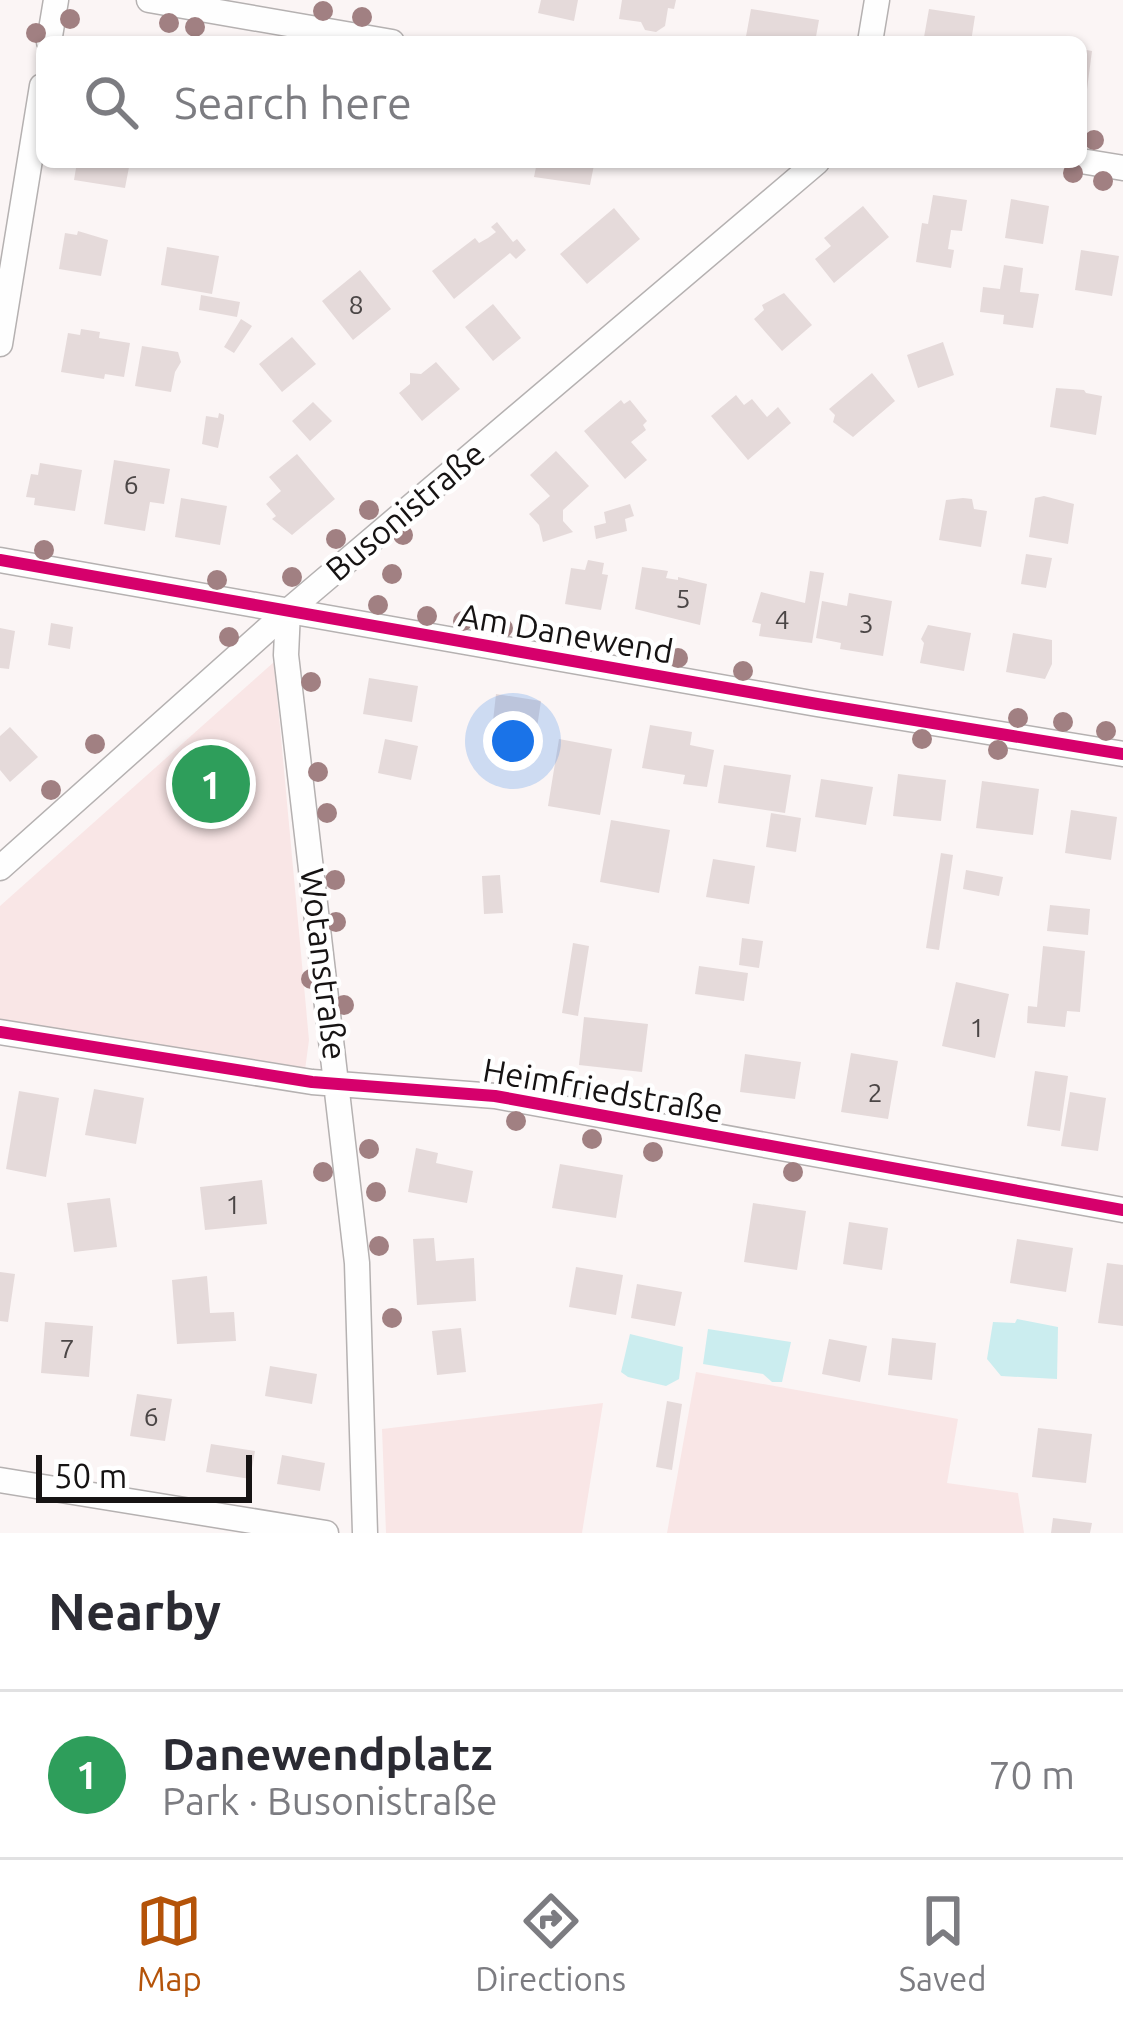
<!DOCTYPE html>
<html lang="en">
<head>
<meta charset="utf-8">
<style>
	body { margin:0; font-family:Ubuntu,sans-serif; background:#f2f2f3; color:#2b2b33 }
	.scale { position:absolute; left:36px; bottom:30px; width:216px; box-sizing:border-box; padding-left:12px; border:6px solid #161313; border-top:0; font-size:33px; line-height:42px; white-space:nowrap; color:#161313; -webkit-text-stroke:9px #fff; paint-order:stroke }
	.you { position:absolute; left:513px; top:741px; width:42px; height:42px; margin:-30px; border:9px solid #fff; border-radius:50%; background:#1a73e8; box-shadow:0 0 0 18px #1a73e833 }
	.badge { display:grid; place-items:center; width:78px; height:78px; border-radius:50%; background:#b45309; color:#fff; font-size:39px; font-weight:700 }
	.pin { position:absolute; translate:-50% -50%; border:6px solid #fff; box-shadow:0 3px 12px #0006 }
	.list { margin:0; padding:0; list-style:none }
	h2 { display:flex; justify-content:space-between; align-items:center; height:156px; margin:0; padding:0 48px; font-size:51px }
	h2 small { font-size:39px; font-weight:400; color:#7c7c81 }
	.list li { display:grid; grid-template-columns:78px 1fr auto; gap:36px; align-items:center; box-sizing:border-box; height:168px; padding:0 48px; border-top:3px solid #e1e1e2 }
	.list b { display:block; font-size:45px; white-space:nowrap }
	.list p { margin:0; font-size:39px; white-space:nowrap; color:#7c7c81 }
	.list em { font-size:39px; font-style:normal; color:#7c7c81 }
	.icon { flex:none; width:66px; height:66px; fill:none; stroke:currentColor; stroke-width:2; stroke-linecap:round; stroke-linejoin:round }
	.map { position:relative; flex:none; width:1123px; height:1533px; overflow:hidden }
	.search { position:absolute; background:#fff; box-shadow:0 3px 9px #0004; left:36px; right:36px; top:36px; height:132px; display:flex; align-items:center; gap:30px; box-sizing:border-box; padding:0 42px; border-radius:18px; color:#7c7c81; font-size:45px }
	.sheet { height:324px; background:#fff }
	nav { display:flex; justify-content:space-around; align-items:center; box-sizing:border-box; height:168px; border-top:3px solid #e1e1e2; background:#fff; font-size:33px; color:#7c7c81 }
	nav a { display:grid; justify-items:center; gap:6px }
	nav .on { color:#b45309 }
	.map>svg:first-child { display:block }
	.green { fill:#f9e6e6 }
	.water { fill:#cbedef }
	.building { fill:#e5dada }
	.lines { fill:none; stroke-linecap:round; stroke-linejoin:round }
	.street-casing { stroke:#b5b1b1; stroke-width:27 }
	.street { stroke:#fefefe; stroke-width:24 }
	.cycleway-casing { stroke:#fff; stroke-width:20 }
	.cycleway { stroke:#d6006c; stroke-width:12 }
	.tree { fill:#a18082 }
	.labels { text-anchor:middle; stroke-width:9; stroke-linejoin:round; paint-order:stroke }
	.number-label { font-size:27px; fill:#4b4646 }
	.street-label { font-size:33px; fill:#161313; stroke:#fff }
</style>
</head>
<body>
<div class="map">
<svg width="1123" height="1533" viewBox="0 0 1123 1533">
	<rect width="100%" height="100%" fill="#fbf5f5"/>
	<path class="green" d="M274,662L309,1040L305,1070L0,1024V906Z
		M696,1372L958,1419L947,1483L1018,1493L1024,1533H667Z
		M603,1403L582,1533H386L382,1429Z"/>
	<path class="water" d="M1017,1319L1058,1327L1057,1379L1001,1376L987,1359L993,1322L1015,1323Z
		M708,1329L791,1342L782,1382H772L763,1374L703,1364Z
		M630,1334L683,1347L679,1379L666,1386L628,1377L621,1372Z"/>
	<path class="building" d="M541,0H578L574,21L538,13Z
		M622,0H676L674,9L668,8L665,26L656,32L645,30L641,22L619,19Z
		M751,9L819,20L815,42H745Z
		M929,9L975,16L971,42H932V38L924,37Z
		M1081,49L1092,51L1086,97H1081Z
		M77,162H130L125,188L74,180Z
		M537,162L594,165L590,185L534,177Z
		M933,195L967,200L962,231L951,230L948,249L954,250L951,268L916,262L922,223L928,224Z
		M1011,199L1049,206L1043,244L1005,238Z
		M863,206L889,237L834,283L815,259L831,246L824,238Z
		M614,208L640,239L587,284L560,254Z
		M497,222L513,242L517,239L526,250L516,259L510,253L504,258L454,299L432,271L475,238L479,243L488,238L496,232L491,227Z
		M78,231L108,240L101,276L59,269L65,233L77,235Z
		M167,247L219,256L212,294L161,285Z
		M1081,250L1119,256L1112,296L1075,290Z
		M1004,265L1023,268L1020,292L1039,294L1033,328L1003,324L1004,315L980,312L983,287L1000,289Z
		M360,270L391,309L353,340L322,301Z
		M784,293L812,325L782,351L754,319L764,310L762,305Z
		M201,295L240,302L237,317L199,310Z
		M493,304L521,338L493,361L465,327Z
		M241,319L252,326L234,353L224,347Z
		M81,329L100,332L99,338L130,343L124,377L105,374L104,379L61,372L68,333L80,335Z
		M292,337L316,364L282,392L259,364Z
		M943,342L954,375L918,388L907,355Z
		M142,346L178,352L181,362L175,372L171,392L135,386Z
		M436,362L460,389L422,421L399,393L410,384V373L421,374Z
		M872,373L895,401L853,437L833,422L835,415L829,409Z
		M1056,388L1084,390L1086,393L1102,396L1096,435L1050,427Z
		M736,395L744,405L752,399L767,417L778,407L791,423L748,460L711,416Z
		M621,400L624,404L630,400L647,421L643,425L646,430L631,442L647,460L625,479L584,431Z
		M313,402L332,421L310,441L292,421Z
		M219,413L224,415V419L218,448L202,444L206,416L218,418Z
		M556,451L589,486L563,510V521L573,532L543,542L539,525L529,514L550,496L530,475Z
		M297,454L335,499L292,535L272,519L276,516L266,504L281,491L269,477Z
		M114,460L170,469L164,504L150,502L145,531L104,524Z
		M40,463L82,470L75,511L34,505L35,498L26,497L31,474L38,475Z
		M1044,496L1074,504L1068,544L1029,537L1035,498Z
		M181,498L227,506L220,545L175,537Z
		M963,498L972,499L974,509L987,511L981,547L939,540L946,500Z
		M630,504L634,516L625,519L627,531L596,539L594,526L606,523L604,512Z
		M1026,554L1052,558L1046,588L1021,584Z
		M588,560L604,563L602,574L608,575L601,610L565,604L571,568L585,570Z
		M642,567L668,571L666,578L678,580V577L707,584L700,625L635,609Z
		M810,571L824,573L812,643L759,636L761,624L752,622L761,592L805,603Z
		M849,593L892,601L883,656L840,649L841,643L816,638L822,601L847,606Z
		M51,623L73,627L70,649L48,645Z
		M928,625L971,633L964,671L920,663L924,643L921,639Z
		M0,628L15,631L9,669L0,668Z
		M1013,633L1052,640V664L1045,679L1006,672Z
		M369,678L418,686L412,722L363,714Z
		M496,694L541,701L534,747L491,739Z
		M650,725L692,732L690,745L714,750L707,787L683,784L685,775L642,768Z
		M10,727L38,757L10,782L0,770V736Z
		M385,739L418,746L411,780L378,773Z
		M559,739L612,749L600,815L548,806Z
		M724,765L791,775L785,813L718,803Z
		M898,774L946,780L941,821L893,816Z
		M821,779L873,787L866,825L815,817Z
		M982,781L1039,789L1033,835L976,828Z
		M1071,810L1117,817L1111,860L1065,853Z
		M771,813L801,818L796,852L766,847Z
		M611,820L670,830L659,893L600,882Z
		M941,853L953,855L939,950L926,948Z
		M713,859L755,866L749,904L706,897Z
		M966,870L1003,877L999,896L963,889Z
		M500,875L503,913L484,914L482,876Z
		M1050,905L1090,909L1088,935L1047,931Z
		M742,938L763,941L759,968L739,965Z
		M573,943L589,946L578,1016L562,1013Z
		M1043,946L1085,951L1080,1012L1067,1011L1065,1027L1027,1023L1028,1006L1037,1007Z
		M699,966L748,973L744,1001L695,994Z
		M956,982L1009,994L995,1058L942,1046Z
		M584,1017L648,1024L642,1072L579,1065Z
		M851,1053L898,1061L888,1119L841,1112Z
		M745,1054L801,1062L795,1099L740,1092Z
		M1035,1071L1068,1076L1060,1131L1027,1126Z
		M94,1089L144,1098L136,1144L85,1135Z
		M19,1091L59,1098L46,1177L6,1169Z
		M1070,1092L1106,1098L1098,1151L1061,1146Z
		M416,1148L438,1153L436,1163L473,1171L467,1203L408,1192Z
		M560,1164L623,1175L616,1218L552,1208Z
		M262,1180L267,1224L205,1230L200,1187Z
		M110,1198L117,1247L74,1252L67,1203Z
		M753,1203L806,1211L797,1270L744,1262Z
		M849,1222L888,1228L882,1270L843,1264Z
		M434,1238L436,1261L474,1258L476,1301L417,1305L413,1239Z
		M1017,1239L1073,1248L1066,1292L1010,1283Z
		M1107,1263L1123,1265V1326L1098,1323Z
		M576,1267L623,1275L616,1315L569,1307Z
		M0,1272L15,1274L8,1322L0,1321Z
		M207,1276L210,1313L234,1312L236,1341L177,1344L172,1280Z
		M637,1284L682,1292L675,1326L631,1318Z
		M45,1322L93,1326L89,1377L41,1373Z
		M461,1328L466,1372L437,1375L432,1331Z
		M892,1338L936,1343L932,1380L888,1375Z
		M829,1339L867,1346L860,1382L822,1374Z
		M270,1366L317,1374L312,1404L265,1396Z
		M137,1394L172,1399L165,1441L130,1436Z
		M667,1401L682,1404L672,1470L656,1467Z
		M1038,1428L1092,1434L1086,1483L1032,1477Z
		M211,1444L255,1451L250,1479L206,1472Z
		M282,1455L325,1463L320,1491L277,1484Z
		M1053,1518L1092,1523L1090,1533H1051Z"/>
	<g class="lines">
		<g class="street-casing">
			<path id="street" d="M149,0L392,42
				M49,42L56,0
				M870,42L877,0
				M1081,161L1123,168
				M0,344L42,86
				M0,560L817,704L1123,754
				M288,611L286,655L357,1263L365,1533
				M0,868L288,611L817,162
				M0,1032L312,1082L495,1096L1123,1210
				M0,1480L326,1533"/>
		</g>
		<use href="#street" class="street"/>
		<g class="cycleway-casing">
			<path id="cycleway" d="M0,560L817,704L1123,754
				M0,1032L312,1082L495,1096L1123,1210"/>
		</g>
		<use href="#cycleway" class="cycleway"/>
	</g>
	<g class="tree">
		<circle cx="323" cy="11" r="10"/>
		<circle cx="362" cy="17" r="10"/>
		<circle cx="70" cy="19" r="10"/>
		<circle cx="169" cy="23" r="10"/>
		<circle cx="195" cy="27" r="10"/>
		<circle cx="36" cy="33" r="10"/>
		<circle cx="1094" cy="140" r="10"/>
		<circle cx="1073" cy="173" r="10"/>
		<circle cx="1103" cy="181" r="10"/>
		<circle cx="369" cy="510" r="10"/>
		<circle cx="403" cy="535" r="10"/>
		<circle cx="336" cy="539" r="10"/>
		<circle cx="44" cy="550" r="10"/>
		<circle cx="392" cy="574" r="10"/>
		<circle cx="292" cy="577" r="10"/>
		<circle cx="217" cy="580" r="10"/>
		<circle cx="378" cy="605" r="10"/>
		<circle cx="427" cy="616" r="10"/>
		<circle cx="463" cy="621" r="10"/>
		<circle cx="503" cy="628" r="10"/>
		<circle cx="229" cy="637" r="10"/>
		<circle cx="678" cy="658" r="10"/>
		<circle cx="743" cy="671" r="10"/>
		<circle cx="311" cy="682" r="10"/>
		<circle cx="1018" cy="718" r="10"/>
		<circle cx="1063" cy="722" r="10"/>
		<circle cx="1106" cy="731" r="10"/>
		<circle cx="922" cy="739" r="10"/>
		<circle cx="95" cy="744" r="10"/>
		<circle cx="998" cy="750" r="10"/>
		<circle cx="318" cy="772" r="10"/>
		<circle cx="51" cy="790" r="10"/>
		<circle cx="327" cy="813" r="10"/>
		<circle cx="335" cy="880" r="10"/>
		<circle cx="336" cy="922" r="10"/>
		<circle cx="311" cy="979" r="10"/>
		<circle cx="344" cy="1005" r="10"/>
		<circle cx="516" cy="1121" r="10"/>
		<circle cx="592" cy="1139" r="10"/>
		<circle cx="369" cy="1149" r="10"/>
		<circle cx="653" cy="1152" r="10"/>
		<circle cx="323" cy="1172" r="10"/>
		<circle cx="793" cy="1172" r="10"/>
		<circle cx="376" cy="1192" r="10"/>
		<circle cx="379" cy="1246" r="10"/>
		<circle cx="392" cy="1318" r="10"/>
	</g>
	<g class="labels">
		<g class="number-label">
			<text x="356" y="314">8</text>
			<text x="131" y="494">6</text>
			<text x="683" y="608">5</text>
			<text x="782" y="629">4</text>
			<text x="866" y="633">3</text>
			<text x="977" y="1037">1</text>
			<text x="875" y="1102">2</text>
			<text x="233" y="1214">1</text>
			<text x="67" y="1358">7</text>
			<text x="151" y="1426">6</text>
		</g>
		<g class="street-label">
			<text transform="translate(405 511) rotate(-40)" y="12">Busonistraße</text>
			<text transform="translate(566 633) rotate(10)" y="12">Am Danewend</text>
			<text transform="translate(324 964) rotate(83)" y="12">Wotanstraße</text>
			<text transform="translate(603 1090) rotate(10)" y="12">Heimfriedstraße</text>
		</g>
	</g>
</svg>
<div class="scale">50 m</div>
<div class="you"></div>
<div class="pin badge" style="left:211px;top:784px;background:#2e9e5b">1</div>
<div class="search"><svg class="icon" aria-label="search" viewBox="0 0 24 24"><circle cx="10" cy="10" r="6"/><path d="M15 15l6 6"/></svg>Search here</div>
</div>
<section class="sheet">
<h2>Nearby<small></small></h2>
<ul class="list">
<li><span class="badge" style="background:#2e9e5b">1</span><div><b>Danewendplatz</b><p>Park · Busonistraße</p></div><em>70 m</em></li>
</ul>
</section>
<nav>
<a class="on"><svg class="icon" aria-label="map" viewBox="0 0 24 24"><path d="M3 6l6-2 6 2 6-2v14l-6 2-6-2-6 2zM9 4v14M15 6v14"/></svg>Map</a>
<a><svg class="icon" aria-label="directions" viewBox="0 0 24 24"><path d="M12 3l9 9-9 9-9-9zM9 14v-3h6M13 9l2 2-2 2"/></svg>Directions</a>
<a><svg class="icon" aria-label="saved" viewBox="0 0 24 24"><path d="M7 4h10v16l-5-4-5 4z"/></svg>Saved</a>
</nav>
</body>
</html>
